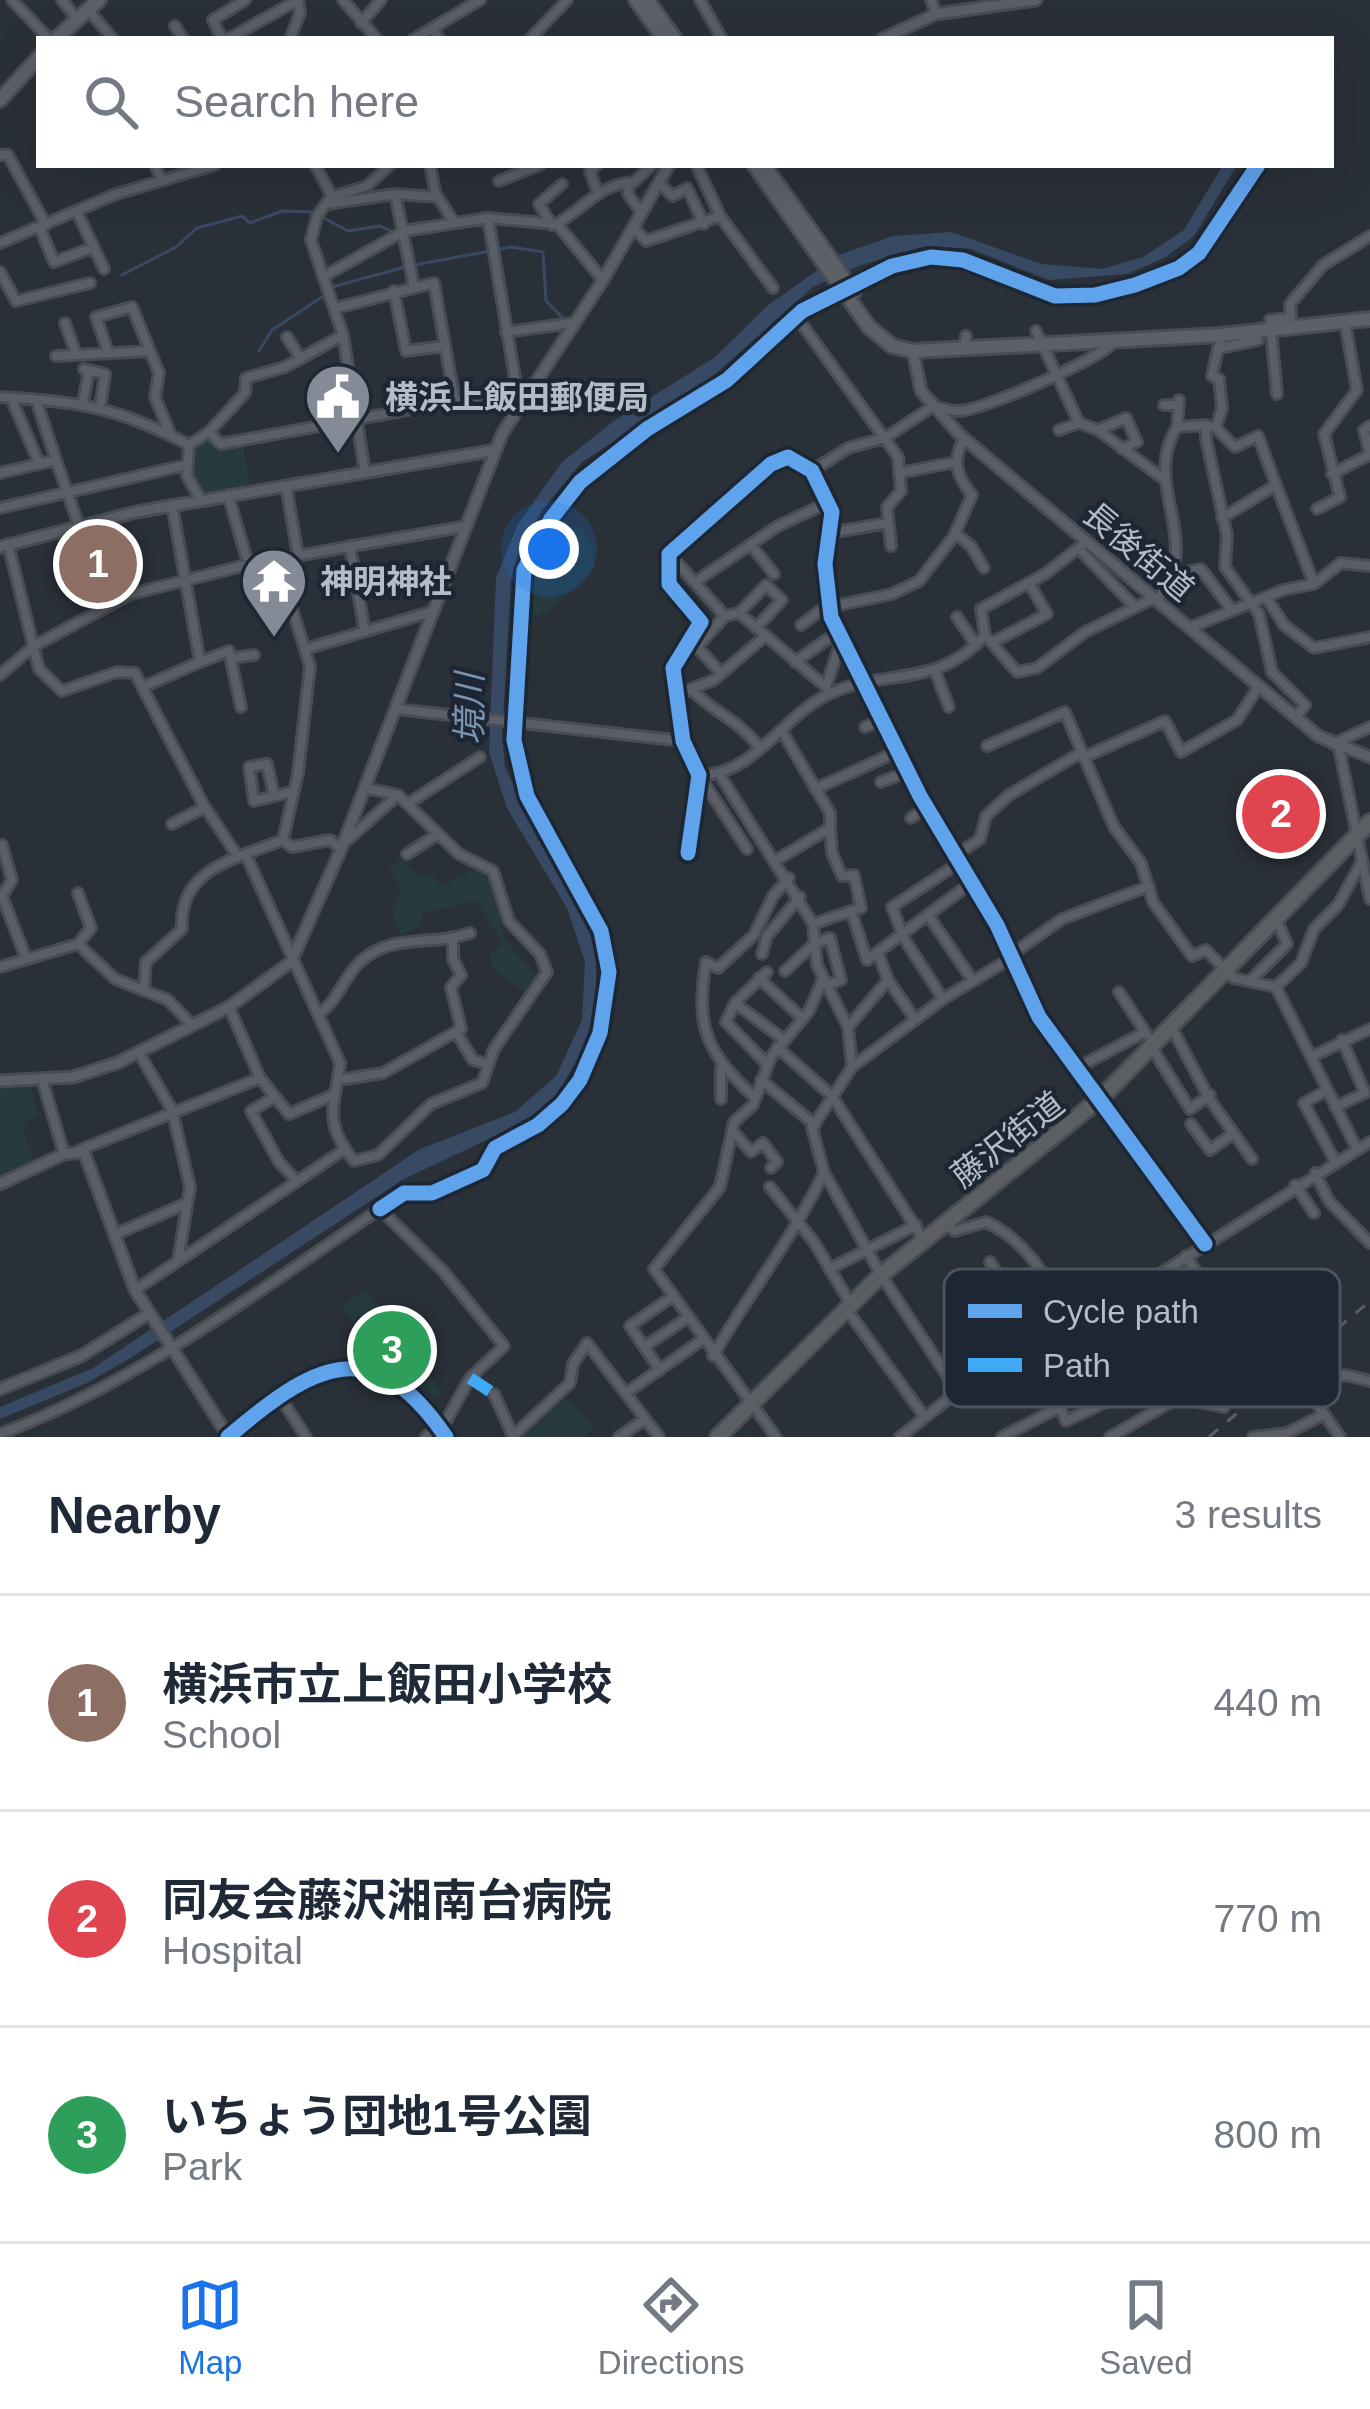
<!DOCTYPE html>
<html lang="en">
<head>
<meta charset="utf-8">
<style>
	body { margin:0; font-family:Helvetica,"Noto Sans JP",sans-serif; background:#f6f6f7; color:#1f2937 }
	.you { position:absolute; left:549px; top:549px; width:42px; height:42px; margin:-30px; border:9px solid #fff; border-radius:50%; background:#1a73e8; box-shadow:0 0 0 18px #1a73e833 }
	.badge { display:grid; place-items:center; width:78px; height:78px; border-radius:50%; background:#1a73e8; color:#fff; font-size:39px; font-weight:700 }
	.pin { position:absolute; translate:-50% -50%; border:6px solid #fff; box-shadow:0 3px 12px #0006 }
	.list { margin:0; padding:0; list-style:none }
	h2 { display:flex; justify-content:space-between; align-items:center; height:156px; margin:0; padding:0 48px; font-size:51px }
	h2 small { font-size:39px; font-weight:400; color:#747a83 }
	.list li { display:grid; grid-template-columns:78px 1fr auto; gap:36px; align-items:center; box-sizing:border-box; height:216px; padding:0 48px; border-top:3px solid #e0e1e3 }
	.list b { display:block; font-size:45px; white-space:nowrap }
	.list p { margin:0; font-size:39px; white-space:nowrap; color:#747a83 }
	.list em { font-size:39px; font-style:normal; color:#747a83 }
	.icon { flex:none; width:66px; height:66px; fill:none; stroke:currentColor; stroke-width:2; stroke-linecap:round; stroke-linejoin:round }
	.map { position:relative; flex:none; width:1370px; height:1437px; overflow:hidden }
	.search { position:absolute; background:#fff; box-shadow:0 12px 48px #0002; left:36px; right:36px; top:36px; height:132px; display:flex; align-items:center; gap:30px; box-sizing:border-box; padding:0 42px; border-radius:0px; color:#747a83; font-size:45px }
	.sheet { height:804px; background:#fff }
	nav { display:flex; justify-content:space-around; align-items:center; box-sizing:border-box; height:168px; border-top:3px solid #e0e1e3; background:#fff; font-size:33px; color:#747a83 }
	nav a { display:grid; justify-items:center; gap:6px }
	nav .on { color:#1a73e8 }
	.map>svg:first-child { display:block }
	.green { fill:#273a3e }
	.water { fill:#384963 }
	.lines { fill:none; stroke-linecap:round; stroke-linejoin:round }
	.stream { stroke:#384963; stroke-width:3 }
	.minor-casing { stroke:#484c53; stroke-width:14 }
	.tertiary-casing { stroke:#484c53; stroke-width:15 }
	.primary-casing { stroke:#484c55; stroke-width:18 }
	.trunk-casing { stroke:#474c53; stroke-width:20 }
	.minor { stroke:#5a5e66; stroke-width:8 }
	.tertiary { stroke:#5a5e66; stroke-width:9 }
	.primary { stroke:#5c6168; stroke-width:12 }
	.trunk { stroke:#5b5f64; stroke-width:14 }
	.rail { stroke:#595d64; stroke-width:3; stroke-dasharray:12 12; stroke-linecap:butt }
	.tertiary-bridge-casing { stroke:#484c53; stroke-width:15; stroke-linecap:butt }
	.tertiary-bridge { stroke:#5a5e66; stroke-width:9 }
	.quiet { stroke:#3fa9f5; stroke-width:12; stroke-dasharray:24 12; stroke-linecap:butt }
	.cycleway-casing { stroke:#1d2633; stroke-width:22 }
	.cycleway { stroke:#60a3ed; stroke-width:15 }
	.labels { text-anchor:middle; stroke-width:9; stroke-linejoin:round; paint-order:stroke }
	.poi-label { font-size:33px; font-weight:bold; fill:#b4bcc9; stroke:#1d2633; text-anchor:start }
	.street-label { font-size:33px; fill:#b4bcc9; stroke:#1d2633 }
	.water-label { font-size:36px; font-style:italic; fill:#7c92b1; stroke:#1d2633 }
	.key { fill:#1d2633; stroke:#4a5360; stroke-width:3 }
	.key-label { font-size:33px; fill:#b4bcc9 }
</style>
</head>
<body>
<div class="map">
<svg width="1370" height="1437" viewBox="0 0 1370 1437">
	<rect width="100%" height="100%" fill="#2a3038"/>
	<path class="green" d="M211,438L221,448L243,444L250,485L198,494L190,478L191,448Z
		M579,527L593,544V570L547,612L533,617L522,594L531,543L554,528Z
		M401,860L419,877L432,873L440,886L473,870L492,875L504,938L538,980L531,996L492,968L490,954L502,944L478,901L424,912L419,926L401,936L392,909L402,892L389,867Z
		M30,1084L38,1116L22,1124L34,1163L0,1177V1087Z
		M363,1290L407,1334L441,1394L438,1399L397,1370L368,1360L363,1336L343,1307Z
		M566,1397L594,1427L584,1437H523Z"/>
	<path class="water" d="M1223,165H1237L1194,236L1166,257L1127,274L1049,280L971,249L926,246L858,266L813,287L703,385L582,462L542,510L518,552L511,580L502,736L505,768L596,945V1007L583,1050L557,1094L523,1123L404,1179L132,1357L87,1383L0,1419V1407L93,1368L420,1149L515,1112L556,1076L582,1020L585,962L567,908L507,808L489,752L496,578L518,524L562,462L614,421L715,357L767,306L839,255L893,236L951,232L1041,264L1102,269L1143,257L1184,230Z"/>
	<g class="lines">
		<path class="stream" d="M322,217L348,231L380,226L393,232
			M415,265L511,247L543,252L546,301L564,319
			M122,275L176,247L197,228L242,216L250,223L282,211L314,212
			M332,287L405,267
			M259,351L272,330L322,297"/>
		<g class="minor-casing">
			<path id="minor" d="M12,0L49,39
				M62,0L77,19
				M343,0L377,39
				M700,0L722,39
				M931,0L936,14
				M89,11L113,39
				M361,23L381,0
				M175,26L183,39
				M433,28L439,39
				M222,39L213,20L245,0
				M228,39L298,0L300,13L290,39
				M414,39L480,0
				M530,39L567,0
				M0,155H8L46,225
				M155,165L162,181
				M315,165L332,196
				M430,165L436,196
				M597,165L590,171L597,191
				M697,166L720,216L773,288
				M499,181L540,165
				M630,183L628,194L641,212
				M659,183L673,196L687,188L704,224
				M395,194L438,197L453,221
				M327,204L395,194L414,287
				M77,212L104,269
				M488,218L517,390L524,395
				M557,224C586,206 600,184 634,182L652,165
				M552,225L539,204L562,184
				M40,228L54,262L92,248
				M634,228L646,241L720,216
				M0,243L116,194L215,165
				M0,272L16,301L90,283
				M323,277L404,231L488,218L557,224L603,280
				M394,291L406,351L445,346
				M336,308L434,283L455,402
				M796,316L898,457L901,491L887,507L891,546
				M65,323L75,351
				M1036,331L1079,423L1098,430L1161,477
				M506,332L573,323
				M1221,335L1212,376L1219,379L1222,408L1216,428L1206,425V439L1227,535L1225,567L1259,614L1272,672L1305,705L1296,717
				M287,337L301,359
				M964,348L966,336
				M1220,348L1258,340
				M108,352L96,317L132,307L159,373L155,397L169,431
				M56,356L150,351
				M84,369L105,374L100,407
				M1277,394L1270,320L1291,318L1290,304L1323,265L1370,236
				M0,397C78,401 120,408 189,445
				M11,398L39,463
				M36,400L56,460
				M83,403L89,370
				M1164,405H1179
				M1177,427L1179,400
				M1216,428L1235,447L1258,436L1276,485L1222,518
				M1059,430L1079,423
				M1098,430L1126,418L1137,442L1122,449
				M209,432L245,393L246,378L285,367L343,335
				M189,445L209,432L221,444L517,390
				M189,445L187,476L201,500
				M1370,456L1364,430L1370,426
				M812,471L848,448L885,438L932,407C942,407 952,412 960,411C984,410 1102,358 1115,341
				M365,472L343,335L311,240L317,216L331,197L367,186L390,165
				M0,473L56,460L79,526
				M899,473L956,462
				M1332,474L1369,455
				M1276,485L1314,584
				M286,486L298,555
				M228,495L246,556L291,605L310,666L298,773L283,840
				M0,508L186,465
				M1317,509L1340,497L1324,434L1357,390L1345,323
				M830,533L887,523
				M955,533L971,546L984,568
				M1086,542L1045,574L981,609L985,635L1017,672L1037,668L1085,632L1154,598
				M8,544L39,669L62,691L117,672L135,673L203,804L238,857
				M751,545L774,574
				M350,546L364,627
				M1079,549L1134,606
				M670,555L725,616L739,613L826,687
				M1176,574L1201,569L1231,609
				M698,580L778,526L827,503
				M1157,600C1206,540 1140,486 1177,427L1206,425
				M1268,600L1284,625L1314,648L1370,637
				M829,607L892,594L919,581L954,536L972,495C956,475 952,461 964,439
				M739,613L766,585L782,600L756,628
				M957,617L976,645
				M801,625L829,604
				M1189,628L1283,590L1314,584L1341,563L1370,566
				M993,642L1047,614L1029,583
				M305,649L434,611
				M232,658L254,655
				M200,662L229,651L241,707
				M795,662L836,633
				M935,671L949,707
				M721,673L697,647L725,616
				M0,675L34,646L131,594L250,564L467,526
				M145,686L200,662L172,505
				M826,687L840,644
				M691,689C715,714 738,719 760,748
				M678,694L714,680L765,636
				M396,709L683,741
				M865,727L884,719
				M1333,744L1370,727
				M987,746L1065,712L1084,757L1165,721L1181,752L1237,720L1259,686
				M1339,748L1370,899
				M1084,757L1114,827L1141,863L1153,902L1192,956L1206,950L1233,978L1276,987L1301,963L1314,929L1338,905L1361,863
				M699,775C755,776 783,714 831,693C888,668 937,689 985,635
				M699,775L747,849
				M720,775L813,924L817,965L848,1027L888,980L915,1019
				M881,782L910,771
				M815,789L901,750
				M274,795L267,764L249,767L254,801L291,792
				M409,803L480,757
				M911,818L926,808
				M172,824L205,807
				M830,828L832,853L842,876L854,875L861,908L851,911
				M345,842L398,795
				M2,845L12,880L2,896L26,958
				M688,853L699,775L683,741L673,668L701,622L669,584V554L771,464L788,457L812,471L832,512L825,564L831,617L920,796L997,925L1039,1017L1205,1244
				M407,854L438,834
				M246,855L340,1063C335,1105 322,1122 354,1161L378,1155L431,1104L482,1083L494,1049L547,972L540,954L509,921L493,871L459,854L398,795L365,788
				M954,856L980,839L986,816L1009,795L1082,752
				M775,861L830,828V813L783,733
				M928,915L973,981
				M813,924L851,911L867,960L971,883
				M902,933L892,907L959,863
				M903,937L943,999
				M818,942L830,938L841,980L827,985
				M78,944L115,979L168,1000L192,1025
				M762,954L767,936L800,897
				M1012,954L1062,919L1149,886
				M879,956L888,980
				M0,967L78,944L91,928L78,893
				M785,971L817,941
				M767,972L735,1003L726,1022L768,1065
				M759,978L803,1019
				M1252,979L1287,944L1276,918
				M1276,987L1357,1149
				M144,988L146,962L182,929C178,869 235,859 283,840L292,847L330,840L341,849
				M1119,992L1147,1035
				M735,1003L783,1039
				M229,1007L260,1078L289,1114L331,1096
				M318,1015C338,1001 343,978 360,962C392,932 432,947 470,933
				M848,1027L852,1066
				M1172,1028L1210,1100L1252,1159
				M456,1032L473,1060L487,1064
				M777,1047L832,1096L923,1239
				M1152,1048L1190,1109L1210,1095
				M139,1053L172,1110L190,1187L178,1261
				M1311,1057L1370,1029
				M721,1068V1099
				M1077,1068L1145,1032
				M42,1079L64,1154
				M338,1080L383,1073L461,1029L451,987L461,975L453,959V939
				M761,1080L815,1125
				M1327,1090L1304,1103L1335,1161
				M275,1097L251,1111L279,1162L296,1180
				M755,1098C707,1052 695,1030 706,962L718,968L754,935L773,896L789,878
				M1335,1107L1365,1093L1342,1040
				M1191,1124L1210,1150L1234,1133
				M733,1131L751,1152L763,1143L777,1162L771,1168
				M80,1150L260,1078
				M1315,1173L1329,1201L1370,1243
				M825,1174L881,1275L957,1391
				M1295,1185L1314,1213
				M770,1187L814,1242L850,1303
				M947,1225L954,1231L986,1222C1031,1242 1050,1286 1074,1326
				M114,1235L187,1203
				M1186,1256L1240,1338L1262,1363L1298,1376L1340,1437
				M990,1262L1041,1345
				M829,1269L916,1225
				M135,1290L345,1149
				M847,1310L924,1416
				M1168,1331L1177,1339L1184,1337
				M1146,1343L1178,1398
				M644,1347L687,1318
				M1034,1350L1066,1421L1110,1400
				M713,1356C749,1293 794,1237 824,1172L812,1128L852,1067L943,999L1013,957
				M1127,1369L1120,1356L1168,1331L1139,1287
				M660,1370L630,1326L673,1296
				M1305,1383L1346,1375L1370,1381
				M626,1393L702,1340
				M278,1394L306,1437
				M494,1394L513,1436
				M0,1434C140,1381 257,1292 380,1209L443,1271L504,1346L470,1378L446,1421L426,1437
				M512,1437L570,1383L573,1364L587,1343L659,1437
				M619,1437L645,1419
				M776,1437L654,1269L720,1187L734,1122L753,1105L771,1057L809,1011L823,979
				M900,1437L957,1392L1139,1287L1370,1142
				M1002,1437L1060,1407
				M1110,1437L1178,1398L1224,1407
				M1253,1437L1287,1433L1321,1416"/>
		</g>
		<g class="tertiary-casing">
			<path id="tertiary" d="M882,39L936,14L1036,0
				M913,351L921,391L960,435L1318,736L1370,757
				M0,547L136,512L496,450
				M0,1081L73,1077L117,1063L229,1007L291,962L341,849L502,434L603,280L669,165
				M0,1184L64,1154L84,1152L135,1290L228,1436
				M0,1389L81,1356L148,1314
				M228,1437C292,1382 366,1327 433,1418"/>
		</g>
		<g class="primary-casing">
			<path id="primary" d="M636,0L664,39
				M647,0L675,39
				M56,39L99,0
				M0,100L39,57
				M754,165L869,327L892,346L913,351L1221,335L1370,319
				M764,165L854,292"/>
		</g>
		<g class="trunk-casing">
			<path id="trunk" d="M718,1437L881,1275L1101,1098L1370,822"/>
		</g>
		<use href="#minor" class="minor"/>
		<use href="#tertiary" class="tertiary"/>
		<use href="#primary" class="primary"/>
		<use href="#trunk" class="trunk"/>
		<path class="rail" d="M1209,1437L1370,1301"/>
		<g class="tertiary-bridge-casing">
			<path id="tertiary-bridge" d="M433,1418L445,1436"/>
		</g>
		<use href="#tertiary-bridge" class="tertiary-bridge"/>
		<path class="quiet" d="M470,1378L494,1394"/>
		<g class="cycleway-casing">
			<path id="cycleway" d="M688,853L699,775L683,741L673,668L701,622L669,584V554L771,464L788,457L812,471L832,512L825,564L831,617L920,796L997,925L1039,1017L1205,1244
				M380,1209L404,1193H432L483,1170L495,1148L538,1125L562,1104L580,1080L600,1033L609,972L601,931L527,796L514,740L524,570L551,519L580,482L647,429L727,380L802,311L892,266L931,257L963,260L1055,296L1095,295L1135,285L1179,268L1199,253L1258,165
				M228,1437C311,1366 372,1328 446,1437"/>
		</g>
		<use href="#cycleway" class="cycleway"/>
	</g>
	<defs>
		<g id="civic-pin" transform="scale(3.45)"><path d="M0 17L-7.5 6A9.5 9.5 0 1 1 7.5 6Z" fill="#848b96" stroke="#1d2633"/><path d="M-.6-6.5H3V-4.5H.6V-3L4-1V1h2V6H-6V1h2V-1L-.6-3ZM-1.2 2.5V6h2.4V2.5Z" fill="#fff"/></g>
		<g id="temple-pin" transform="scale(3.45)"><path d="M0 17L-7.5 6A9.5 9.5 0 1 1 7.5 6Z" fill="#848b96" stroke="#1d2633"/><path d="M0-6L5-2H3V0L6.5 2.5H4V6H1.5V3h-3V6H-4V2.5H-6.5L-3 0V-2H-5Z" fill="#fff"/></g>
	</defs>
	<g fill-rule="evenodd">
		<use href="#civic-pin" x="338" y="397"/>
		<use href="#temple-pin" x="274" y="581"/>
	</g>
	<g class="labels">
		<g class="poi-label">
			<text x="385" y="409">横浜上飯田郵便局</text>
			<text x="320" y="593">神明神社</text>
		</g>
		<g class="street-label">
			<text transform="translate(1139 551) rotate(40)" y="12">長後街道</text>
			<text transform="translate(1007 1139) rotate(-38)" y="12">藤沢街道</text>
		</g>
		<g class="water-label">
			<text transform="translate(469 709) rotate(-90)" y="13">境川</text>
		</g>
	</g>
	<rect x="944" y="1269" width="396" height="138" rx="18" class="key"/>
	<rect x="968" y="1304" width="54" height="14" fill="#60a3ed"/>
	<rect x="968" y="1358" width="54" height="14" fill="#3fa9f5"/>
	<g class="key-label">
		<text x="1043" y="1323">Cycle path</text>
		<text x="1043" y="1377">Path</text>
	</g>
</svg>
<div class="you"></div>
<div class="pin badge" style="left:98px;top:564px;background:#8d6e63">1</div>
<div class="pin badge" style="left:1281px;top:814px;background:#e0444e">2</div>
<div class="pin badge" style="left:392px;top:1350px;background:#2e9e5b">3</div>
<div class="search"><svg class="icon" aria-label="search" viewBox="0 0 24 24"><circle cx="10" cy="10" r="6"/><path d="M15 15l6 6"/></svg>Search here</div>
</div>
<section class="sheet">
<h2>Nearby<small>3 results</small></h2>
<ul class="list">
<li><span class="badge" style="background:#8d6e63">1</span><div><b>横浜市立上飯田小学校</b><p>School</p></div><em>440 m</em></li>
<li><span class="badge" style="background:#e0444e">2</span><div><b>同友会藤沢湘南台病院</b><p>Hospital</p></div><em>770 m</em></li>
<li><span class="badge" style="background:#2e9e5b">3</span><div><b>いちょう団地1号公園</b><p>Park</p></div><em>800 m</em></li>
</ul>
</section>
<nav>
<a class="on"><svg class="icon" aria-label="map" viewBox="0 0 24 24"><path d="M3 6l6-2 6 2 6-2v14l-6 2-6-2-6 2zM9 4v14M15 6v14"/></svg>Map</a>
<a><svg class="icon" aria-label="directions" viewBox="0 0 24 24"><path d="M12 3l9 9-9 9-9-9zM9 14v-3h6M13 9l2 2-2 2"/></svg>Directions</a>
<a><svg class="icon" aria-label="saved" viewBox="0 0 24 24"><path d="M7 4h10v16l-5-4-5 4z"/></svg>Saved</a>
</nav>
</body>
</html>
